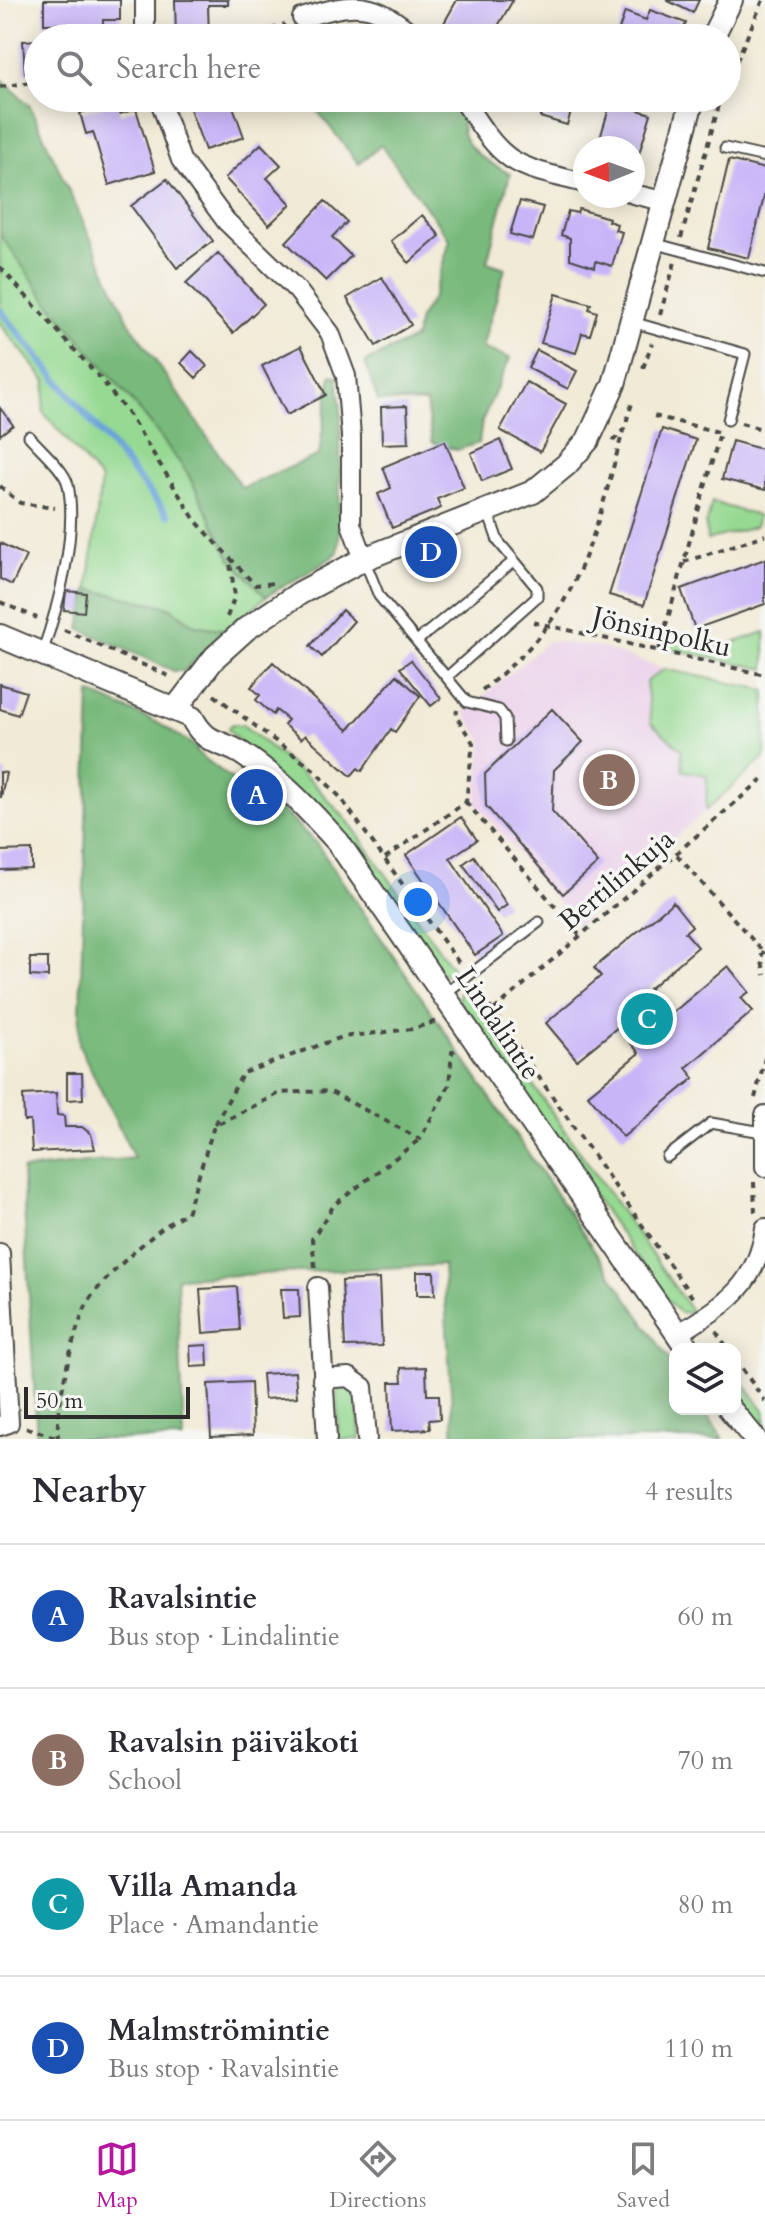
<!DOCTYPE html>
<html lang="en">
<head>
<meta charset="utf-8">
<style>
	body { margin:0; font-family:Cardo,serif; background:#f2f2f3; color:#2b2b33 }
	.controls { position:absolute; right:24px; bottom:24px; display:grid; overflow:hidden; border-radius:16px; box-shadow:0 4px 20px #0003 }
	.controls button { width:72px; height:72px; display:grid; place-items:center; padding:0; border:0; border-bottom:2px solid #e1e1e2; background:#fff; color:#2b2b33; font:40px sans-serif }
	.compass { position:absolute; left:573px; top:136px; width:72px; height:72px; border-radius:50%; background:#fff; box-shadow:0 4px 20px #0003; rotate:269deg }
	.scale { position:absolute; left:24px; bottom:20px; width:166px; box-sizing:border-box; padding-left:8px; border:4px solid #2b2b2b; border-top:0; font-size:22px; line-height:28px; white-space:nowrap; color:#2b2b2b; -webkit-text-stroke:6px #f6f6f2; paint-order:stroke }
	.you { position:absolute; left:418px; top:902px; width:28px; height:28px; margin:-20px; border:6px solid #fff; border-radius:50%; background:#1a73e8; box-shadow:0 0 0 12px #1a73e833 }
	.badge { display:grid; place-items:center; width:52px; height:52px; border-radius:50%; background:#b5179e; color:#fff; font-size:26px; font-weight:700 }
	.pin { position:absolute; translate:-50% -50%; border:4px solid #fff; box-shadow:0 2px 8px #0006 }
	.list { margin:0; padding:0; list-style:none }
	h2 { display:flex; justify-content:space-between; align-items:center; height:104px; margin:0; padding:0 32px; font-size:34px }
	h2 small { font-size:26px; font-weight:400; color:#7c7c81 }
	.list li { display:grid; grid-template-columns:52px 1fr auto; gap:24px; align-items:center; box-sizing:border-box; height:144px; padding:0 32px; border-top:2px solid #e1e1e2 }
	.list b { display:block; font-size:30px; white-space:nowrap }
	.list p { margin:0; font-size:26px; white-space:nowrap; color:#7c7c81 }
	.list em { font-size:26px; font-style:normal; color:#7c7c81 }
	.icon { flex:none; width:44px; height:44px; fill:none; stroke:currentColor; stroke-width:2; stroke-linecap:round; stroke-linejoin:round }
	.map { position:relative; flex:none; width:765px; height:1439px; overflow:hidden }
	.search { position:absolute; background:#fff; box-shadow:0 4px 20px #0003; left:24px; right:24px; top:24px; height:88px; display:flex; align-items:center; gap:20px; box-sizing:border-box; padding:0 28px; border-radius:44px; color:#7c7c81; font-size:30px }
	.sheet { height:680px; background:#fff }
	nav { display:flex; justify-content:space-around; align-items:center; box-sizing:border-box; height:112px; border-top:2px solid #e1e1e2; background:#fff; font-size:22px; color:#7c7c81 }
	nav a { display:grid; justify-items:center; gap:4px }
	nav .on { color:#b5179e }
	.map>svg:first-child { display:block }
	.built { fill:#ebd1eb }
	.green { fill:#95d992; stroke:#60825e; stroke-width:2 }
	.forest { fill:#78b97c; stroke:#527254; stroke-width:2 }
	.lines { fill:none; stroke-linecap:round; stroke-linejoin:round }
	.stream { stroke:#6aa3d9; stroke-width:7 }
	.building { fill:#c8b5f8 }
	.service-casing { stroke:#494845; stroke-width:13 }
	.minor-casing { stroke:#494845; stroke-width:22 }
	.tertiary-casing { stroke:#494845; stroke-width:26 }
	.path { stroke:#494845; stroke-width:4; stroke-dasharray:6 6; stroke-linecap:butt }
	.service { stroke:#fff; stroke-width:9 }
	.minor { stroke:#fff; stroke-width:18 }
	.tertiary { stroke:#fff; stroke-width:22 }
	.labels { text-anchor:middle; stroke-width:7; stroke-linejoin:round; paint-order:stroke }
	.street-label { font-size:28px; fill:#2b2b2b; stroke:#f6f6f2 }
</style>
</head>
<body>
<div class="map">
<svg width="765" height="1439" viewBox="0 0 765 1439">
	<rect width="100%" height="100%" fill="#f6f6f2"/>
	<filter id="ink" filterUnits="userSpaceOnUse"><feTurbulence type="fractalNoise" baseFrequency=".0125" numOctaves="2"/><feDisplacementMap in="SourceGraphic" scale="16" xChannelSelector="R" yChannelSelector="G"/><feConvolveMatrix kernelMatrix="1 2 1 2 8 2 1 2 1" color-interpolation-filters="sRGB"/></filter>
	<filter id="wash" filterUnits="userSpaceOnUse"><feTurbulence type="fractalNoise" baseFrequency=".006" numOctaves="4" result="noise"/><feDisplacementMap in="SourceGraphic" scale="32" xChannelSelector="R" yChannelSelector="G"/><feGaussianBlur stdDeviation="1.8" result="paint"/><feColorMatrix in="noise" values="0 0 0 0 0 0 0 0 0 0 0 0 0 0 0 0 0 1.4 0 .05"/><feComposite in="paint" operator="in"/></filter>
	<g filter="url(#wash)">
		<rect width="100%" height="100%" fill="#f1ead6"/>
		<path class="built" d="M549,641L603,648L664,669L765,690V757L577,926L476,803L483,741L464,712Z"/>
		<path class="green" d="M0,234L46,299L148,420L188,474L231,559L266,597L226,630L195,625L169,607L88,589L101,480L43,412L46,381L0,324Z
			M712,502L758,516L755,527L707,540L706,524Z
			M765,632V669L666,648L669,640L713,650Z
			M664,669L765,690V757L706,810L707,775L683,771L681,749L651,723L646,682Z
			M232,724L243,725L313,783L351,825L455,972L450,976L439,973L228,729Z
			M465,988L690,1309V1313L679,1312L666,1299L458,1001L460,990Z
			M735,1373L765,1411V1432L735,1398Z
			M357,1386L360,1439H339L337,1388Z"/>
		<path class="forest" d="M0,77L30,106L129,322L242,488L319,455L331,375L337,376L341,409L339,541L338,552C324,566 286,583 266,597L231,559L188,474L148,420L46,299L4,240L0,234Z
			M468,98C468,106 463,115 462,123C460,149 491,163 510,174L487,262L505,268L482,348L510,358L482,421L479,443L457,450L432,442L426,403L378,401L365,362L415,338L419,319L433,297L450,240L381,145L359,164L308,99Z
			M88,589L169,607L195,625L226,630L184,671H174L80,629Z
			M90,693L158,723L198,748L196,752L245,789L241,795L266,814L275,804L316,843L675,1368V1409H703L723,1439H454L443,1265L177,1278L184,1439H37L22,1170L134,1158L79,1045Z"/>
		<g class="lines">
			<path class="stream" d="M0,310L168,515"/>
		</g>
		<g id="blocks">
			<path class="building" d="M44,0H120V20H103V38H70V24H44Z
				M175,0H228V5H208L209,38H176Z
				M457,0H513L491,38L477,34L475,38H449L439,32Z
				M666,0H699L693,13Z
				M650,10L686,23L680,38H616L625,12L646,20Z
				M354,23L359,38H332L330,33Z
				M38,40V72L25,73L23,41Z
				M186,98H230L244,137L205,150Z
				M546,98H575L567,125L540,117Z
				M117,101L120,114L136,109L155,171L109,185L93,132L86,134L80,113Z
				M611,102L651,114L634,170L633,148H597Z
				M261,144L281,165L267,178L291,204L269,225L225,178Z
				M729,160L765,169V193L749,258L708,248Z
				M167,179L213,241L177,268L131,206Z
				M325,201L347,222L332,237L351,256L326,281L286,242Z
				M520,201L543,207L533,240L510,234Z
				M579,209L609,218L608,221L617,224L615,230L622,232L612,266L596,261L595,267L570,259V238L561,235L568,211L577,213Z
				M422,215L440,236L409,263L391,241Z
				M218,253L264,304L233,333L186,283Z
				M382,277L411,325L376,346L347,298Z
				M556,294L591,304L589,309L597,312L590,335L582,333L576,353L541,343Z
				M301,346L326,395L287,415L262,366Z
				M537,350L577,371L568,389L528,368Z
				M192,351L207,366L196,378L181,363Z
				M526,382L566,404L540,452L500,430Z
				M407,406L409,443L382,444L381,407Z
				M0,408L13,425L0,435Z
				M662,429L696,440L644,605L609,595Z
				M500,440L512,469L482,481L471,453Z
				M445,441L464,488L437,499L441,508L392,528L378,494L391,488L383,467Z
				M732,441L765,450V490L722,479Z
				M0,543L26,556L12,585L0,579Z
				M765,559V604L695,629L681,589Z
				M66,591L86,593L84,612L64,610Z
				M342,610L354,621L322,657L310,646Z
				M411,660L441,698L431,706L400,668Z
				M273,662L348,730L397,675L420,696L395,732L391,729L362,771L358,768L351,776L305,735L301,739L284,725L288,720L276,710L273,715L256,700L260,695L251,687Z
				M0,684L26,692L18,715L0,709Z
				M552,709L583,742L554,770L552,811L598,863L563,894L486,806L485,774Z
				M0,772L6,773L1,797H0Z
				M461,817L477,840L450,858L503,936L475,955L406,855Z
				M32,850V869L0,870V851Z
				M474,856L507,905L497,912L463,864Z
				M673,902L692,926L685,932L698,947L649,989L670,1015L728,966L749,992L741,998L753,1011L686,1068L694,1078L623,1137L588,1095L639,1053L618,1027L577,1060L546,1023L601,976L594,968Z
				M30,958H48V977L30,976Z
				M67,1073H82L83,1099L67,1100Z
				M56,1093L57,1115L64,1116L65,1127H82L91,1134L95,1149L32,1152L30,1121H24L23,1095Z
				M417,1272H434L435,1295H417Z
				M379,1279L382,1346L345,1347L342,1281Z
				M237,1287L240,1330L203,1333L200,1289Z
				M281,1289H299L300,1317L283,1318Z
				M207,1345L208,1366L191,1367L190,1346Z
				M426,1367L427,1395H439L440,1419L429,1420L430,1429L392,1431L390,1382H402L401,1368Z
				M295,1372L297,1397L264,1399L262,1374Z
				M251,1382L253,1435L211,1437L208,1384Z"/>
		</g>
	</g>
	<g filter="url(#ink)">
		<use href="#blocks" fill-opacity="0" stroke="#494845" stroke-width="2"/>
		<g class="lines">
			<g class="service-casing">
				<path id="service" d="M725,148L765,157
					M653,243L765,273
					M632,322L745,354L728,420
					M29,436C40,449 65,470 68,485C78,533 58,608 42,653
					M364,559L379,596L467,702L499,710L505,718L506,741
					M417,641L514,561
					M448,676L537,597V588L498,541L488,512
					M443,995L539,922
					M667,1157L711,1123L762,1132"/>
			</g>
			<g class="minor-casing">
				<path id="minor" d="M302,18C356,1 373,0 417,38
					M145,38V0
					M159,98L181,160L226,221L297,290L330,333L346,376L351,436V524L364,559
					M462,98C505,165 509,165 585,183
					M633,194L663,201
					M765,1115V1167
					M0,1253L9,1423L0,1426
					M318,1287L327,1439
					M678,1334C724,1305 757,1286 765,1228
					M322,1379L349,1377L363,1387L367,1439"/>
			</g>
			<g class="tertiary-casing">
				<path id="tertiary" d="M712,38L731,0
					M0,636L187,715
					M176,708L215,657L246,629L300,593L364,559L533,492L566,465L588,440L614,384L693,98
					M192,718C207,746 220,740 241,753C278,777 309,810 338,842L688,1349
					M730,1409L755,1439"/>
			</g>
			<path class="path" d="M249,38L285,24
				M727,83L763,0
				M0,87L38,81
				M681,238L721,98
				M0,267L99,377L129,415L195,520L255,585L275,583
				M660,315L675,262
				M643,368L652,343
				M654,416L718,432
				M741,423L765,430
				M613,441L624,429L633,400
				M0,486L20,503L55,508
				M684,562L765,535
				M0,602L37,618
				M227,617L235,596L230,563
				M533,622L765,675
				M64,630L173,678
				M659,650L720,433
				M482,690C580,615 592,544 623,431
				M214,695L313,769L340,797L459,963
				M466,802L580,936
				M677,855L765,954
				M385,858L466,802L473,743L456,716L457,710
				M764,951L761,957L765,975
				M476,987L695,1301
				M494,1010L765,777
				M755,1098L765,1058
				M215,1124L243,1073L342,1037L412,1029L437,1021
				M754,1182L755,1213
				M315,1267L312,1239L334,1205L420,1139
				M716,1331L728,1349
				M735,1359L765,1401
				M26,1428L56,1437
				M58,1439C55,1409 74,1322 91,1297C108,1274 161,1224 187,1213L214,1126L280,1093L329,1091L420,1139L449,1085L452,1052L458,1048"/>
			<use href="#service" class="service"/>
			<use href="#minor" class="minor"/>
			<use href="#tertiary" class="tertiary"/>
		</g>
	</g>
	<g class="labels">
		<g class="street-label">
			<text transform="translate(662 631) rotate(13)" y="10">Jönsinpolku</text>
			<text transform="translate(616 879) rotate(-40)" y="10">Bertilinkuja</text>
			<text transform="translate(499 1023) rotate(56)" y="10">Lindalintie</text>
		</g>
	</g>
</svg>
<div class="controls">
<button><svg class="icon" aria-label="layers" viewBox="0 0 24 24"><path d="M12 4l9 5-9 5-9-5zM3 14l9 5 9-5"/></svg></button>
</div>
<svg class="compass" viewBox="-18 -18 36 36"><path d="M0-13l5 13h-10z" fill="#e53935"/><path d="M0 13l5-13h-10z" fill="#7c7c81"/></svg>
<div class="scale">50 m</div>
<div class="you"></div>
<div class="pin badge" style="left:257px;top:795px;background:#1a4fb4">A</div>
<div class="pin badge" style="left:609px;top:780px;background:#8d6e63">B</div>
<div class="pin badge" style="left:647px;top:1019px;background:#0f9aa8">C</div>
<div class="pin badge" style="left:431px;top:552px;background:#1a4fb4">D</div>
<div class="search"><svg class="icon" aria-label="search" viewBox="0 0 24 24"><circle cx="10" cy="10" r="6"/><path d="M15 15l6 6"/></svg>Search here</div>
</div>
<section class="sheet">
<h2>Nearby<small>4 results</small></h2>
<ul class="list">
<li><span class="badge" style="background:#1a4fb4">A</span><div><b>Ravalsintie</b><p>Bus stop · Lindalintie</p></div><em>60 m</em></li>
<li><span class="badge" style="background:#8d6e63">B</span><div><b>Ravalsin päiväkoti</b><p>School</p></div><em>70 m</em></li>
<li><span class="badge" style="background:#0f9aa8">C</span><div><b>Villa Amanda</b><p>Place · Amandantie</p></div><em>80 m</em></li>
<li><span class="badge" style="background:#1a4fb4">D</span><div><b>Malmströmintie</b><p>Bus stop · Ravalsintie</p></div><em>110 m</em></li>
</ul>
</section>
<nav>
<a class="on"><svg class="icon" aria-label="map" viewBox="0 0 24 24"><path d="M3 6l6-2 6 2 6-2v14l-6 2-6-2-6 2zM9 4v14M15 6v14"/></svg>Map</a>
<a><svg class="icon" aria-label="directions" viewBox="0 0 24 24"><path d="M12 3l9 9-9 9-9-9zM9 14v-3h6M13 9l2 2-2 2"/></svg>Directions</a>
<a><svg class="icon" aria-label="saved" viewBox="0 0 24 24"><path d="M7 4h10v16l-5-4-5 4z"/></svg>Saved</a>
</nav>
</body>
</html>
